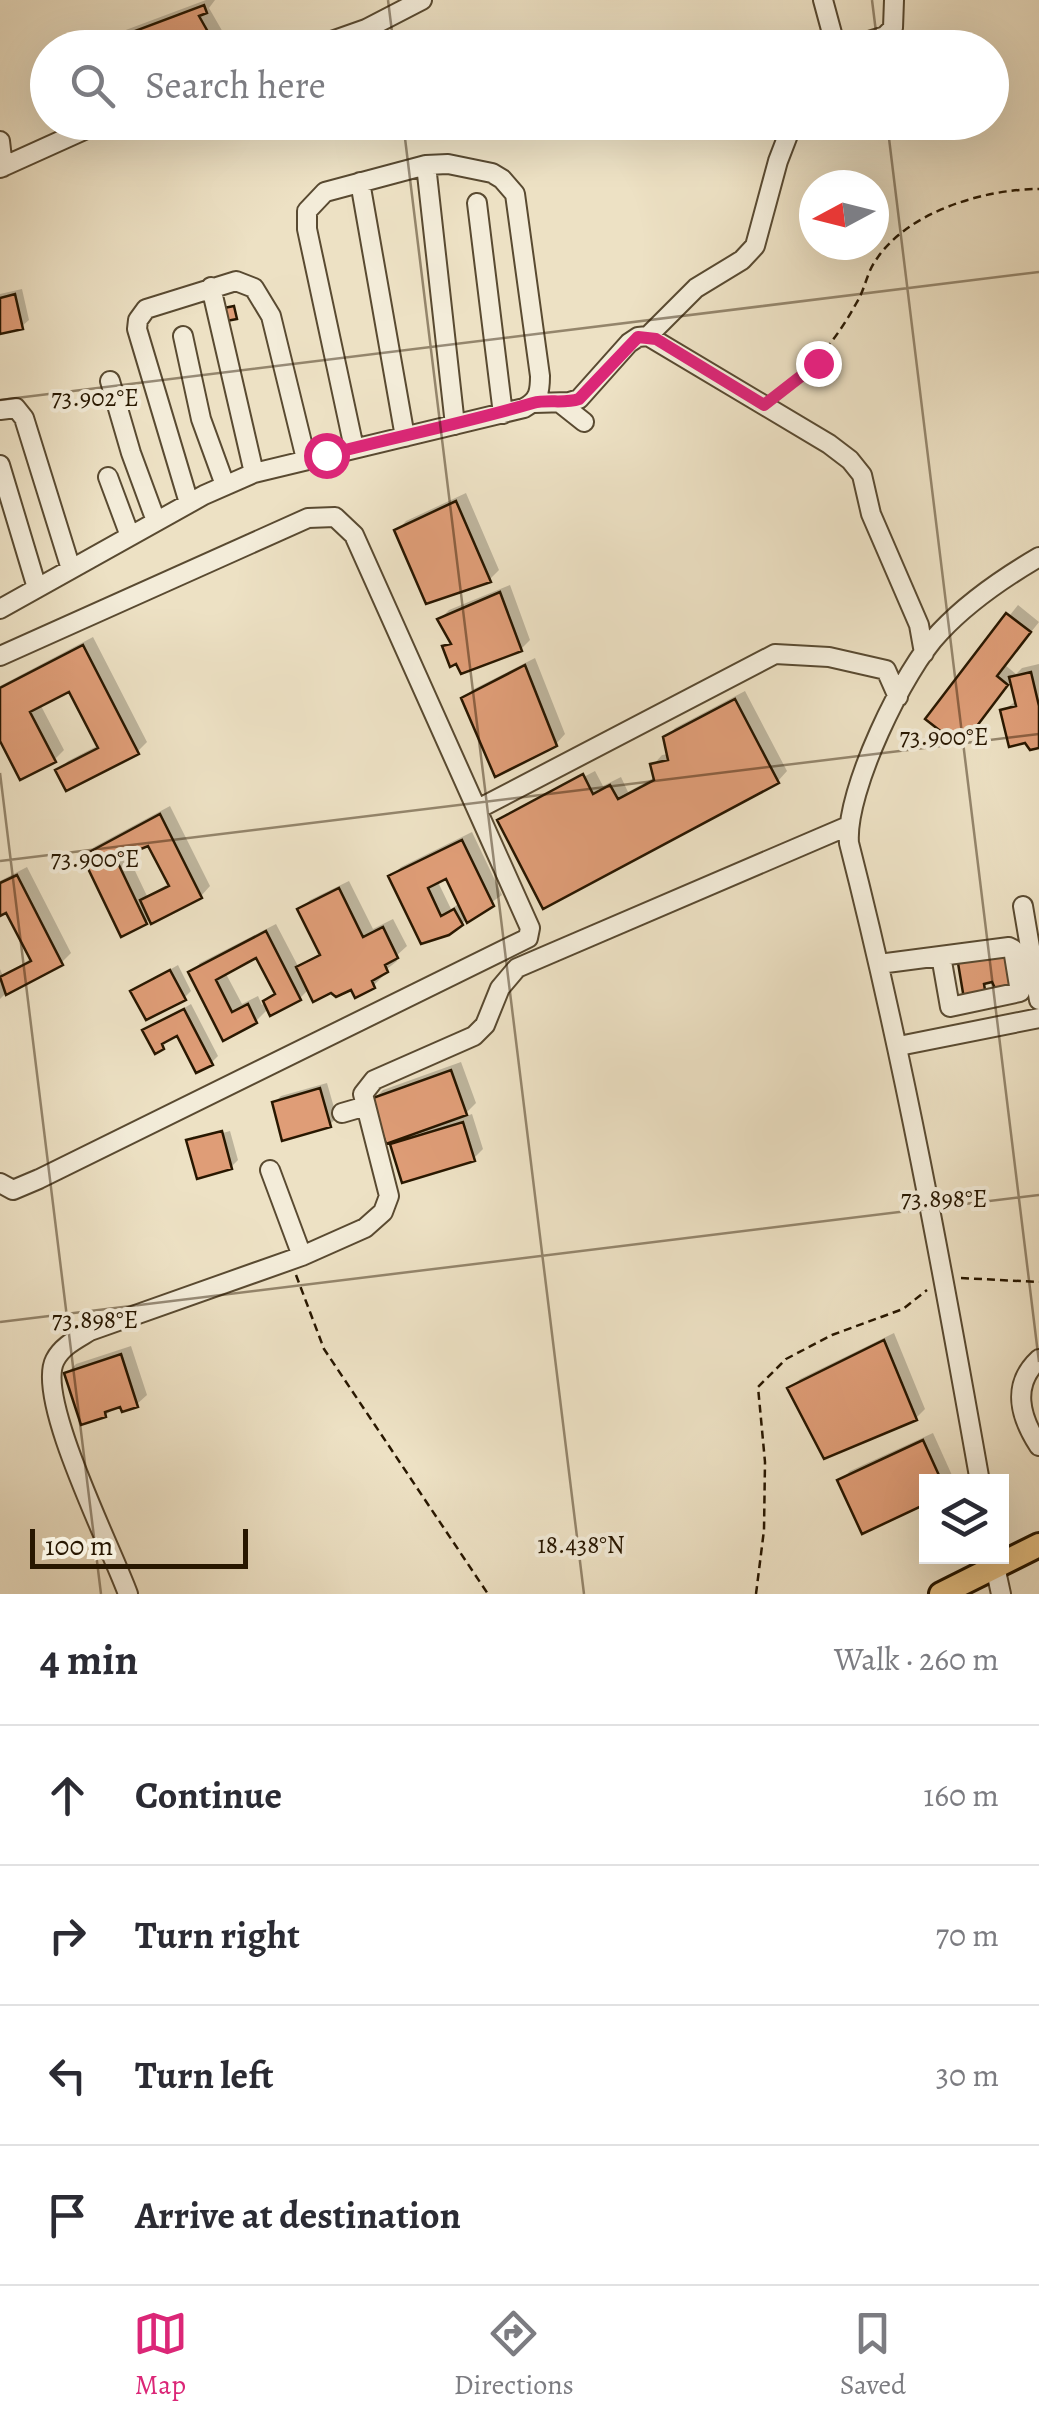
<!DOCTYPE html>
<html lang="en">
<head>
<meta charset="utf-8">
<style>
	body { margin:0; font-family:Alegreya,serif; background:#f7f7f7; color:#2b2b33 }
	.controls { position:absolute; right:30px; bottom:30px; display:grid; overflow:hidden; border-radius:0px; box-shadow:0 10px 40px #0002 }
	.controls button { width:90px; height:90px; display:grid; place-items:center; padding:0; border:0; border-bottom:2px solid #e1e1e2; background:#fff; color:#2b2b33; font:50px sans-serif }
	.compass { position:absolute; left:799px; top:170px; width:90px; height:90px; border-radius:50%; background:#fff; box-shadow:0 10px 40px #0002; rotate:263deg }
	.scale { position:absolute; left:30px; bottom:25px; width:218px; box-sizing:border-box; padding-left:10px; border:5px solid #281700; border-top:0; font-size:28px; line-height:35px; white-space:nowrap; color:#281700; -webkit-text-stroke:8px #f3ecd9; paint-order:stroke }
	.stop { position:absolute; width:30px; height:30px; margin:-22px; border:8px solid #db2777; border-radius:50%; background:#fff }
	.stop.end { background:#db2777; border-color:#fff; box-shadow:0 2px 10px #0008 }
	.list { margin:0; padding:0; list-style:none }
	h2 { display:flex; justify-content:space-between; align-items:center; height:130px; margin:0; padding:0 40px; font-size:42px }
	h2 small { font-size:32px; font-weight:400; color:#7c7c81 }
	.list li { display:grid; grid-template-columns:65px 1fr auto; gap:30px; align-items:center; box-sizing:border-box; height:140px; padding:0 40px; border-top:2px solid #e1e1e2 }
	.list b { display:block; font-size:38px; white-space:nowrap }
	.list em { font-size:32px; font-style:normal; color:#7c7c81 }
	.icon { flex:none; width:55px; height:55px; fill:none; stroke:currentColor; stroke-width:2; stroke-linecap:round; stroke-linejoin:round }
	.map { position:relative; flex:none; width:1039px; height:1594px; overflow:hidden }
	.search { position:absolute; background:#fff; box-shadow:0 10px 40px #0002; left:30px; right:30px; top:30px; height:110px; display:flex; align-items:center; gap:25px; box-sizing:border-box; padding:0 35px; border-radius:55px; color:#7c7c81; font-size:38px }
	.sheet { height:690px; background:#fff }
	nav { display:flex; justify-content:space-around; align-items:center; box-sizing:border-box; height:140px; border-top:2px solid #e1e1e2; background:#fff; font-size:28px; color:#7c7c81 }
	nav a { display:grid; justify-items:center; gap:5px }
	nav .on { color:#db2777 }
	.map>svg:first-child { display:block }
	.shadow { fill:#0003; fill-rule:evenodd }
	.building { fill:#df9d77; stroke:#281700; stroke-width:2.5 }
	.lines { fill:none; stroke-linecap:round; stroke-linejoin:round }
	.minor-casing { stroke:#594a31; stroke-width:22 }
	.major-casing { stroke:#281700; stroke-width:28 }
	.path { stroke:#281700; stroke-width:2.5; stroke-dasharray:8 5; stroke-linecap:butt }
	.minor { stroke:#f3ecd9; stroke-width:18 }
	.major { stroke:#e6c082; stroke-width:22 }
	.route { stroke:#db2777; stroke-width:12 }
	.ticks { fill:none; stroke:#281700; stroke-width:2.5; stroke-opacity:0.45 }
	.ticks-label { font-size:25px; text-anchor:middle; fill:#281700; stroke:#f3ecd9; stroke-width:8; stroke-linejoin:round; paint-order:stroke }
</style>
</head>
<body>
<div class="map">
<svg width="1039" height="1594" viewBox="0 0 1039 1594">
	<rect width="100%" height="100%" fill="#ede1c4"/>
	<filter id="stains"><feTurbulence type="fractalNoise" baseFrequency=".002" numOctaves="4"/><feColorMatrix values="0 0 0 0 .2 0 0 0 0 .09 0 0 0 0 .02 0 0 0 .5 -.17"/></filter>
	<radialGradient id="worn" r=".72"><stop offset=".6" stop-color="#630" stop-opacity="0"/><stop offset="1" stop-color="#630" stop-opacity=".3"/></radialGradient>
	<path class="shadow" d="M206,0H215L209,8L224,34L215,43L213,44L209,36L191,43V48H119L105,44L115,34Z
		M22,289L29,320L22,326L0,331V294Z
		M466,493L499,570L489,580L397,531L406,521Z
		M510,585L530,640L521,649L457,661L445,647L452,640L440,619L449,610Z
		M1018,605L1039,622L1005,665L1016,674L1022,668L1039,664V745L1003,711L1017,700L1012,679L970,734L928,718Z
		M93,637L147,742L137,752L58,771L68,761L99,745L70,689L40,704L64,750L54,760L0,735V686Z
		M535,658L565,734L556,744L464,699L474,689Z
		M745,691L787,771L778,781L500,821L507,813V818L595,771L603,786L621,777L628,792L655,777L653,765L662,755L669,754L666,738L675,728Z
		M170,806L210,886L201,896L145,922L85,857L94,847ZM149,842L170,883L147,896L126,852Z
		M472,832L502,895L448,933L391,877L401,867ZM447,875L460,903L451,909L437,880Z
		M27,867L71,953L62,962L9,990L0,999V969L3,976L32,958L7,910L0,913V881Z
		M349,881L373,929L393,919L407,946L395,957L397,961L382,973L383,976L374,985L331,990L309,989L300,998L271,1013L269,1008L256,1021L224,1038L191,973L200,963L276,924L299,968L321,952L300,910L310,900ZM258,955L276,991L262,1005L258,996L242,1004L225,972Z
		M178,965L191,991L184,998L133,991Z
		M191,1004L218,1056L211,1063L178,1033L168,1038L163,1047L145,1031Z
		M461,1062L476,1103L461,1118L472,1114L483,1149L473,1159L393,1145L403,1135L373,1100L383,1090Z
		M327,1083L337,1118L330,1124L274,1103L281,1096Z
		M230,1131L238,1160L231,1167L189,1141L194,1136V1141Z
		M894,1333L925,1409L916,1418L790,1389L800,1379Z
		M131,1346L147,1395L137,1404H122L105,1415L67,1373L76,1364Z
		M933,1433L955,1482H926V1501L863,1531L840,1481L850,1471Z"/>
	<path class="building" d="M204,5L207,13L199,16L216,46L211,48L208,39L185,48H104L103,43Z
		M15,294L23,329L0,334V298Z
		M234,306L237,319L221,322L219,309Z
		M456,501L491,582L426,604L394,530Z
		M500,592L522,651L461,674L456,664L450,667L442,646L451,644L437,619Z
		M1006,613L1031,632L997,676L1008,685L961,747L925,719Z
		M83,645L139,754L66,791L55,770L98,748L69,692L30,712L56,762L20,780L0,741V688Z
		M525,665L557,746L495,777L461,698Z
		M1031,672L1039,706V748L1030,750L1025,743L1009,747L1000,710L1016,706L1009,677Z
		M735,699L779,783L543,909L497,820L583,774L593,794L610,785L618,799L654,780L650,764L668,760L663,737Z
		M160,814L202,898L151,924L140,900L169,886L148,846L116,859L147,924L121,937L82,856Z
		M462,840L494,906L467,923L446,879L428,888L441,916L454,909L463,925L449,935L421,944L388,876Z
		M17,875L63,965L6,995L0,977L31,961L6,913L0,916V883Z
		M339,888L363,937L383,927L398,958L385,965L388,972L372,981L375,988L355,998L351,990L336,997L331,993L313,1002L296,967L320,955L297,909Z
		M266,931L301,1000L270,1016L263,1001L275,994L256,958L216,980L232,1012L248,1004L257,1023L223,1041L188,972Z
		M1004,949L1010,985L995,988L992,982L984,984L986,996L964,999L957,957Z
		M170,970L186,1000L146,1020L130,991Z
		M184,1009L213,1065L196,1073L177,1036L162,1044L164,1049L155,1054L142,1030Z
		M451,1070L467,1115L386,1144L370,1099Z
		M320,1088L331,1127L282,1141L272,1102Z
		M463,1122L475,1161L402,1183L390,1144Z
		M222,1131L232,1169L197,1179L186,1140Z
		M884,1340L917,1420L824,1459L787,1388Z
		M121,1354L138,1407L122,1412L120,1407L105,1412L106,1417L81,1425L64,1373Z
		M923,1440L942,1482H926V1504L862,1534L837,1480Z"/>
	<g class="lines">
		<g class="minor-casing">
			<path id="minor" d="M823,0L836,48
				M312,48L366,29L422,0
				M846,48L885,36L893,28L894,0
				M0,141L3,167
				M426,165L455,425
				M0,168L102,122
				M360,182L405,437
				M477,203L503,414
				M211,287L254,473L524,408C539,400 540,391 540,376L515,194L502,179L492,173L448,164L426,165L325,192L307,211V229L354,448
				M183,336L201,419L225,485
				M648,336L696,288L742,260L755,246L778,161L793,122
				M110,381L131,453L156,521
				M534,403L569,402L579,399L629,343L638,337L648,336L829,444L850,460L862,475L871,514L919,625L924,653
				M560,403L584,422
				M0,410L16,408L24,418L71,569
				M0,465L37,588
				M108,477L130,536
				M189,503L137,329L138,320L146,309L236,281L254,288L271,316L306,459
				M0,609L204,495L254,473
				M0,656L308,518L335,517L354,535L530,928L528,938L39,1179L13,1190L0,1183
				M478,809L775,654L829,657L886,670L898,697
				M1023,906L1039,1000
				M879,964L1009,947L1013,949L1020,992L950,1007L941,956
				M899,1046L1039,1018
				M342,1113L366,1106
				M270,1170L302,1256
				M1039,1359C1011,1385 1020,1417 1039,1446
				M980,1482C942,1267 903,1054 849,843C845,791 904,669 940,632C969,601 1003,578 1039,557
				M993,1557L1001,1594
				M128,1594C112,1549 35,1398 55,1360C62,1346 77,1339 90,1331L302,1256L365,1228L383,1212L389,1196L363,1094L374,1080L474,1036L485,1025L500,988L517,968L848,826"/>
		</g>
		<g class="major-casing">
			<path id="major" d="M941,1594L1039,1545"/>
		</g>
		<path class="path" d="M778,394C814,366 835,342 857,302C865,289 867,272 876,260C907,212 984,189 1039,189
			M296,1275L324,1349L488,1594
			M961,1278L1039,1282
			M756,1594L764,1530L765,1462L758,1387L786,1359L832,1335L903,1309L927,1290"/>
		<use href="#minor" class="minor"/>
		<use href="#major" class="major"/>
	</g>
	<g class="lines">
		<path class="route" d="M326,455C395,437 465,423 533,403C548,399 564,404 579,399L638,337L656,339L764,405L818,363"/>
	</g>
	<path class="ticks" d="M388,0L394,48M872,0L878,48M403,122L584,1594M887,122L1039,1362M0,400L1039,272M0,773L101,1594M0,861L1039,734M0,1322L1039,1195"/>
	<g class="ticks-label">
		<text x="95" y="406">73.902°E</text>
		<text x="944" y="745">73.900°E</text>
		<text x="95" y="867">73.900°E</text>
		<text x="944" y="1207">73.898°E</text>
		<text x="95" y="1328">73.898°E</text>
		<text x="581" y="1553">18.438°N</text>
	</g>
	<rect width="100%" height="100%" filter="url(#stains)"/>
	<rect width="100%" height="100%" fill="url(#worn)"/>
</svg>
<div class="controls">
<button><svg class="icon" aria-label="layers" viewBox="0 0 24 24"><path d="M12 4l9 5-9 5-9-5zM3 14l9 5 9-5"/></svg></button>
</div>
<svg class="compass" viewBox="-18 -18 36 36"><path d="M0-13l5 13h-10z" fill="#e53935"/><path d="M0 13l5-13h-10z" fill="#7c7c81"/></svg>
<div class="scale">100 m</div>
<div class="stop" style="left:326px;top:455px"></div>
<div class="stop end" style="left:818px;top:363px"></div>
<div class="search"><svg class="icon" aria-label="search" viewBox="0 0 24 24"><circle cx="10" cy="10" r="6"/><path d="M15 15l6 6"/></svg>Search here</div>
</div>
<section class="sheet">
<h2>4 min<small>Walk · 260 m</small></h2>
<ul class="list">
<li><svg class="icon" aria-label="ahead" viewBox="0 0 24 24"><path d="M12 20V5M6 11l6-6 6 6"/></svg><div><b>Continue</b></div><em>160 m</em></li>
<li><svg class="icon" aria-label="right" viewBox="0 0 24 24"><path d="M7 20v-9h11M14 6l5 5-5 5"/></svg><div><b>Turn right</b></div><em>70 m</em></li>
<li><svg class="icon" aria-label="left" viewBox="0 0 24 24"><path d="M17 20v-9H6M10 6l-5 5 5 5"/></svg><div><b>Turn left</b></div><em>30 m</em></li>
<li><svg class="icon" aria-label="arrive" viewBox="0 0 24 24"><path d="M6 21V4h12l-3 4 3 4H6"/></svg><div><b>Arrive at destination</b></div></li>
</ul>
</section>
<nav>
<a class="on"><svg class="icon" aria-label="map" viewBox="0 0 24 24"><path d="M3 6l6-2 6 2 6-2v14l-6 2-6-2-6 2zM9 4v14M15 6v14"/></svg>Map</a>
<a><svg class="icon" aria-label="directions" viewBox="0 0 24 24"><path d="M12 3l9 9-9 9-9-9zM9 14v-3h6M13 9l2 2-2 2"/></svg>Directions</a>
<a><svg class="icon" aria-label="saved" viewBox="0 0 24 24"><path d="M7 4h10v16l-5-4-5 4z"/></svg>Saved</a>
</nav>
</body>
</html>
